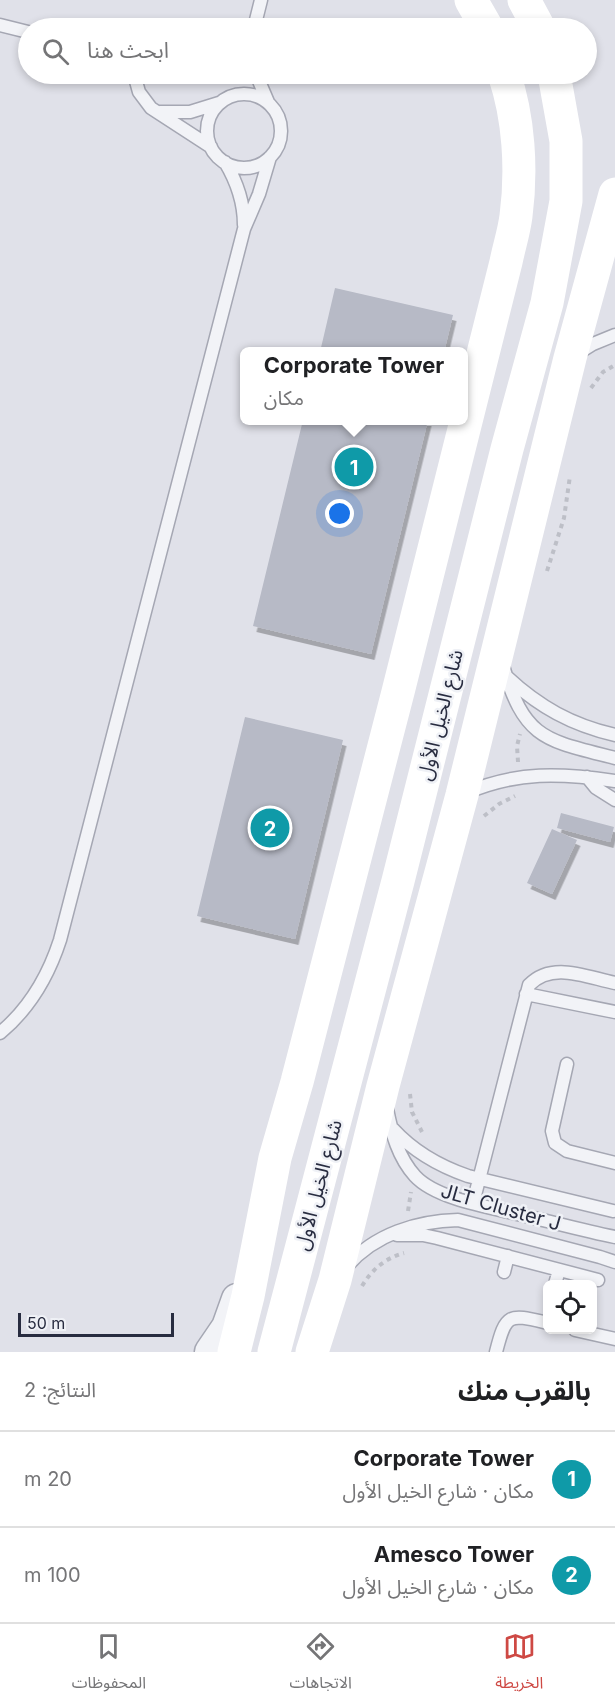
<!DOCTYPE html>
<html lang="ar">
<head>
<meta charset="utf-8">
<style>
	body { margin:0; font-family:Inter,"Noto Sans Arabic",sans-serif; background:#f2f2f2; color:#202124; direction:rtl }
	.controls { position:absolute; right:18px; bottom:18px; display:grid; overflow:hidden; border-radius:9px; box-shadow:0 3px 9px #0003 }
	.controls button { width:54px; height:54px; display:grid; place-items:center; padding:0; border:0; border-bottom:2px solid #e0e0e0; background:#fff; color:#202124; font:30px sans-serif }
	.scale { position:absolute; left:18px; bottom:15px; width:156px; box-sizing:border-box; padding-left:6px; border:3px solid #282c40; border-top:0; font-size:16px; line-height:21px; white-space:nowrap; color:#282c40; -webkit-text-stroke:4px #eff1f6; paint-order:stroke }
	.you { position:absolute; left:340px; top:514px; width:21px; height:21px; margin:-15px; border:4px solid #fff; border-radius:50%; background:#1a73e8; box-shadow:0 0 0 9px #1a73e833 }
	.badge { display:grid; place-items:center; width:39px; height:39px; border-radius:50%; background:#ce4944; color:#fff; font-size:20px; font-weight:700 }
	.pin { position:absolute; translate:-50% -50%; border:3px solid #fff; box-shadow:0 2px 6px #0006 }
	.popup { position:absolute; left:240px; top:347px; width:228px; height:78px; box-sizing:border-box; display:grid; place-content:center; border-radius:9px; background:#fff; filter:drop-shadow(0 2px 4px #0005); font-size:20px; white-space:nowrap; color:#757577 }
	.popup b { font-size:22px; color:#202124 }
	.popup::after { content:''; position:absolute; left:50%; top:100%; margin-left:-12px; border:12px solid transparent; border-top-color:#fff }
	.list { margin:0; padding:0; list-style:none }
	h2 { display:flex; justify-content:space-between; align-items:center; height:78px; margin:0; padding:0 24px; font-size:26px }
	h2 small { font-size:20px; font-weight:400; color:#757577 }
	.list li { display:grid; grid-template-columns:39px 1fr auto; gap:18px; align-items:center; box-sizing:border-box; height:96px; padding:0 24px; border-top:2px solid #e0e0e0 }
	.list b { display:block; font-size:22px; white-space:nowrap }
	.list p { margin:0; font-size:20px; white-space:nowrap; color:#757577 }
	.list em { font-size:20px; font-style:normal; color:#757577 }
	.icon { flex:none; width:33px; height:33px; fill:none; stroke:currentColor; stroke-width:2; stroke-linecap:round; stroke-linejoin:round }
	.map { position:relative; flex:none; width:615px; height:1352px; overflow:hidden; direction:ltr }
	.search { position:absolute; background:#fff; box-shadow:0 3px 9px #0003; left:18px; right:18px; top:18px; height:66px; display:flex; align-items:center; gap:15px; box-sizing:border-box; padding:0 21px; border-radius:33px; color:#757577; font-size:22px }
	.sheet { height:270px; background:#fff }
	nav { display:flex; justify-content:space-around; align-items:center; box-sizing:border-box; height:84px; border-top:2px solid #e0e0e0; background:#fff; font-size:16px; color:#757577 }
	nav a { display:grid; justify-items:center; gap:3px }
	nav .on { color:#ce4944 }
	.map>svg:first-child { display:block }
	.building { fill:#b7bac6; filter:url(#shadow) }
	.lines { fill:none; stroke-linecap:round; stroke-linejoin:round }
	.service-casing { stroke:#a5a7b3; stroke-width:15 }
	.tertiary-casing { stroke:#a5a7b3; stroke-width:33 }
	.path { stroke:#bdbfc7; stroke-width:4; stroke-dasharray:4.5 4.5; stroke-linecap:butt }
	.service { stroke:#f2f3f7; stroke-width:12 }
	.tertiary { stroke:#f2f3f7; stroke-width:30 }
	.secondary { stroke:#fff; stroke-width:33 }
	.labels { text-anchor:middle; stroke-width:5; stroke-linejoin:round; paint-order:stroke }
	.street-label { font-size:20px; fill:#282c40; stroke:#eff1f6 }
</style>
</head>
<body>
<div class="map">
<svg width="615" height="1352" viewBox="0 0 615 1352">
	<defs>
		<filter id="shadow"><feDropShadow dx="3.5" dy="6" stdDeviation="0" flood-color="#0004"/></filter>
	</defs>
	<rect width="100%" height="100%" fill="#e0e1e9"/>
	<path class="building" d="M335,288L453,315L444,352H320Z
		M303,420H428L371,654L253,626Z
		M245,717L343,740L295,939L197,916Z
		M561,813L614,827L610,842L557,828Z
		M552,829L577,840L552,894L527,883Z"/>
	<g class="lines">
		<g class="service-casing">
			<path id="service" d="M0,25L28,32
				M254,28L261,0
				M134,74L139,92L151,108L211,147
				M256,74L268,102
				M207 131a37 37 0 1 1 74 0a37 37 0 1 1-74 0Z
				M160,112H190L219,103
				M225,162C237,182 244,202 244,225
				M577,354L593,344L615,335
				M503,666C525,740 545,740 615,758
				M507,677C539,707 572,725 615,735
				M587,777L596,788L615,800
				M466,793C517,771 561,773 615,781
				M526,994L615,1012
				M0,1033C30,1008 48,977 60,940L244,229L259,194L270,157
				M567,1064L552,1131L555,1143L567,1151L615,1163
				M387,1109C392,1134 398,1157 415,1176C437,1200 495,1208 526,1216C556,1223 585,1231 615,1237
				M393,1129C414,1152 439,1166 468,1176L613,1211
				M473,1203L529,985C552,961 586,977 615,983
				M397,1235H423L437,1238L598,1280
				M347,1266C375,1234 417,1221 458,1220L600,1257L615,1262
				M504,1272L508,1256
				M555,1284L559,1270
				M575,1330L615,1339
				M496,1352C506,1312 509,1314 548,1323"/>
		</g>
		<g class="tertiary-casing">
			<path id="tertiary" d="M210,1352L227,1327L237,1299"/>
		</g>
		<path class="path" d="M591,388L603,372L615,365
			M547,571L564,518L570,476
			M518,762L517,746L520,734
			M484,816L499,804L515,796
			M410,1094L412,1112L422,1132
			M408,1211L411,1192
			M362,1286C372,1269 386,1258 404,1253"/>
		<use href="#service" class="service"/>
		<use href="#tertiary" class="tertiary"/>
		<path class="secondary" d="M471,0L487,28
			M524,0L539,28
			M234,1352L248,1296L275,1158L297,1082L398,692L506,262C509,247 514,232 516,216C522,170 519,118 504,74
			M274,1352L398,881L507,449L547,303L566,201V141L554,74
			M312,1352L335,1280L383,1086L462,795L570,358L615,194"/>
	</g>
	<g class="labels">
		<g class="street-label">
			<text transform="translate(440 715) rotate(-76)" y="7">شارع الخيل الأول</text>
			<text transform="translate(318 1185) rotate(-75)" y="7">شارع الخيل الأول</text>
			<text transform="translate(501 1207) rotate(16)" y="7">JLT Cluster J</text>
		</g>
	</g>
</svg>
<div class="controls">
<button><svg class="icon" aria-label="locate" viewBox="0 0 24 24"><circle cx="12" cy="12" r="6"/><path d="M12 2v4M12 18v4M2 12h4M18 12h4"/></svg></button>
</div>
<div class="scale">50 m</div>
<div class="you"></div>
<div class="pin badge" style="left:354px;top:467px;background:#0f9aa8">1</div>
<div class="popup"><b>Corporate Tower</b>مكان</div>
<div class="pin badge" style="left:270px;top:828px;background:#0f9aa8">2</div>
<div class="search"><svg class="icon" aria-label="search" viewBox="0 0 24 24"><circle cx="10" cy="10" r="6"/><path d="M15 15l6 6"/></svg>ابحث هنا</div>
</div>
<section class="sheet">
<h2>بالقرب منك<small>النتائج: 2</small></h2>
<ul class="list">
<li><span class="badge" style="background:#0f9aa8">1</span><div><b>Corporate Tower</b><p>مكان · شارع الخيل الأول</p></div><em>20 m</em></li>
<li><span class="badge" style="background:#0f9aa8">2</span><div><b>Amesco Tower</b><p>مكان · شارع الخيل الأول</p></div><em>100 m</em></li>
</ul>
</section>
<nav>
<a class="on"><svg class="icon" aria-label="map" viewBox="0 0 24 24"><path d="M3 6l6-2 6 2 6-2v14l-6 2-6-2-6 2zM9 4v14M15 6v14"/></svg>الخريطة</a>
<a><svg class="icon" aria-label="directions" viewBox="0 0 24 24"><path d="M12 3l9 9-9 9-9-9zM9 14v-3h6M13 9l2 2-2 2"/></svg>الاتجاهات</a>
<a><svg class="icon" aria-label="saved" viewBox="0 0 24 24"><path d="M7 4h10v16l-5-4-5 4z"/></svg>المحفوظات</a>
</nav>
</body>
</html>
